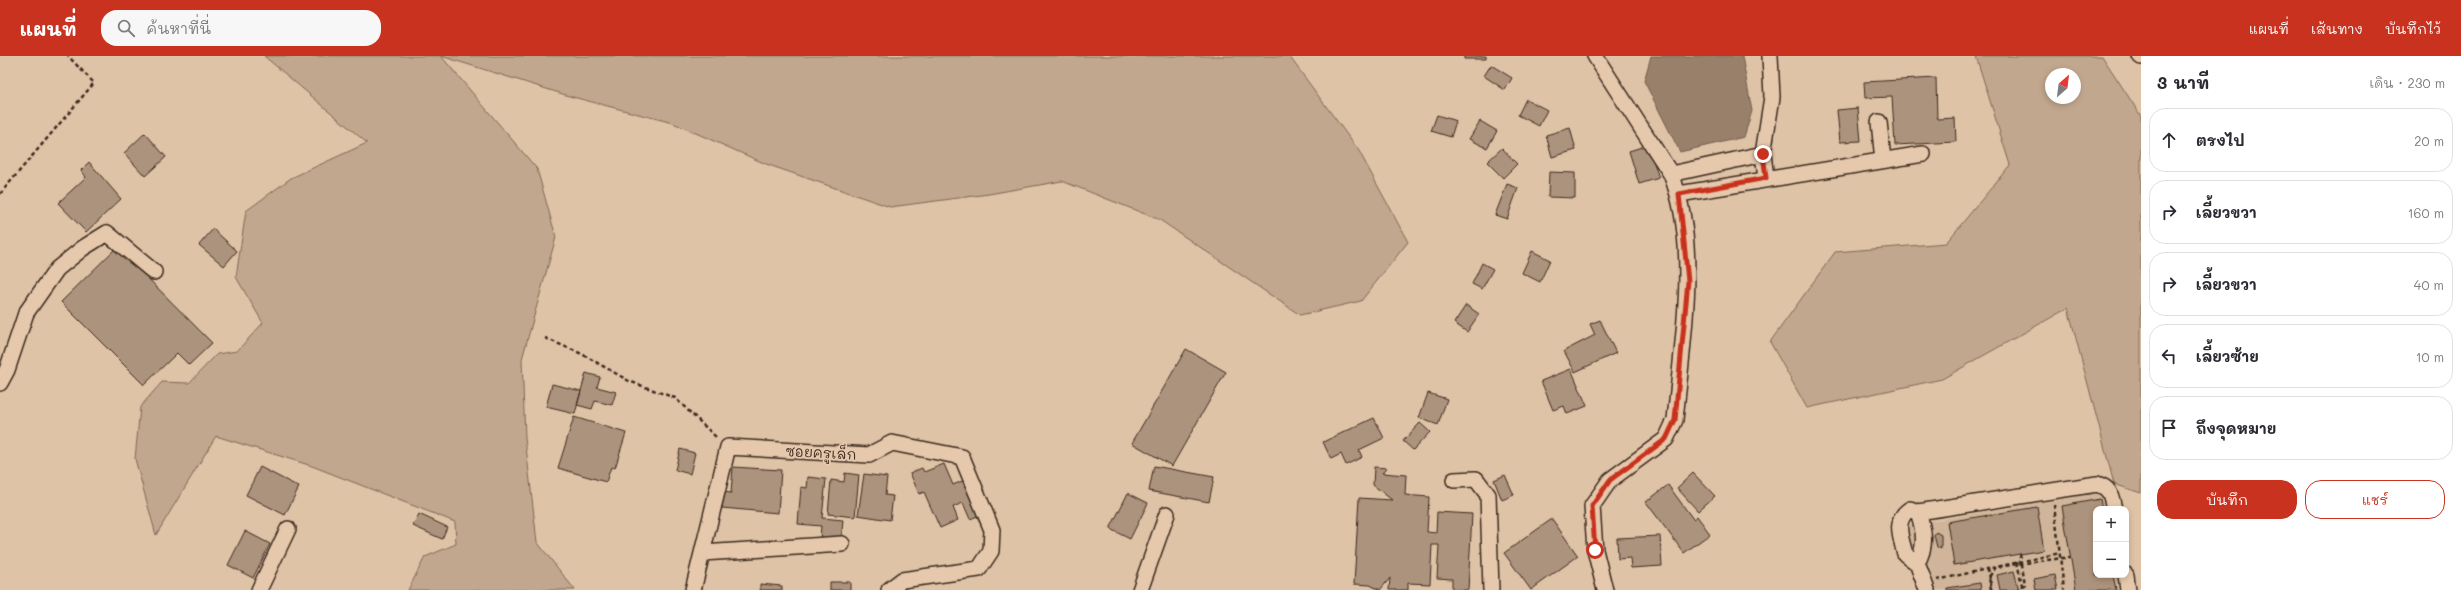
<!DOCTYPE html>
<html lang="th">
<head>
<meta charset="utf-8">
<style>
	body { margin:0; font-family:Mali,"Playpen Sans Thai",sans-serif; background:#f7f7f7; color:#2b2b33 }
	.controls { position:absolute; right:12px; bottom:12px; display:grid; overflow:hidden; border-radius:8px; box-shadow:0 2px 6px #0003 }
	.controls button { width:36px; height:36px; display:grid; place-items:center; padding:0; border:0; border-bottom:1px solid #e1e1e2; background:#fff; color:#2b2b33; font:20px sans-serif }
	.compass { position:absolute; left:2045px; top:12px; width:36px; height:36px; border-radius:50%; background:#fff; box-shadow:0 2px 6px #0003; rotate:28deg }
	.stop { position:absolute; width:12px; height:12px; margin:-9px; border:3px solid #c8321e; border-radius:50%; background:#fff }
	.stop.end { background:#c8321e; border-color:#fff; box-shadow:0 1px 4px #0008 }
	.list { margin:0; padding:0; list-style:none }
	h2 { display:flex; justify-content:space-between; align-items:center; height:52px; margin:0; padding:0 16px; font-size:17px }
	h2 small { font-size:13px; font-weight:400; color:#7c7c81 }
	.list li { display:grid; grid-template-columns:26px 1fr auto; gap:12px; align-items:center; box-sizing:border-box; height:64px; margin:0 8px 8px; padding:0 8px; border:1px solid #e1e1e2; border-radius:16px }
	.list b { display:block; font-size:15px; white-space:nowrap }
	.list em { font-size:13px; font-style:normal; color:#7c7c81 }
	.actions { display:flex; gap:8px; padding:12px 16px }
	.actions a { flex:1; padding:9px 0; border:1px solid #c8321e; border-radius:16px; text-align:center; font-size:14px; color:#c8321e }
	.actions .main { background:#c8321e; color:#fff }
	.icon { flex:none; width:22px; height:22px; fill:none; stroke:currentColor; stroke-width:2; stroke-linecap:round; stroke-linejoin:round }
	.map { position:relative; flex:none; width:2141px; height:534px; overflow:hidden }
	header { display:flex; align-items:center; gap:24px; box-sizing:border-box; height:56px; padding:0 20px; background:#c8321e; color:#fff }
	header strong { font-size:19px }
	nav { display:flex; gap:22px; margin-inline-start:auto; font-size:14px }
	.search { width:280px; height:36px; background:#f7f7f7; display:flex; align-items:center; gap:10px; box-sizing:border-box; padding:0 14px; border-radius:16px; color:#7c7c81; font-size:15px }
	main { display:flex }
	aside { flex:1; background:#fff }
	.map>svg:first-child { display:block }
	.built { fill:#d0b59a }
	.green { fill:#c1a78e; stroke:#7e6856; fill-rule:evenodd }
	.water { fill:#98806b; stroke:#735e4c }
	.building { fill:#ac937d; stroke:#3b2a1e }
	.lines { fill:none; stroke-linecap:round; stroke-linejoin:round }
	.minor-casing { stroke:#3b2a1e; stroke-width:18 }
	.path { stroke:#3b2a1e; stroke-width:2.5; stroke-dasharray:4 3; stroke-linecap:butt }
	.minor { stroke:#e6c9ad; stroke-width:15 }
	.path-bridge { stroke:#3b2a1e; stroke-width:2.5; stroke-dasharray:4 3; stroke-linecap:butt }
	.route { stroke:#c8321e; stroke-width:5 }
	.labels { text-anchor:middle; stroke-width:3.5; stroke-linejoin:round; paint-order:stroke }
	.street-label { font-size:14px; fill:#3b2a1e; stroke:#e6c9ad }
</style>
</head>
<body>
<header>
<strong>แผนที่</strong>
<div class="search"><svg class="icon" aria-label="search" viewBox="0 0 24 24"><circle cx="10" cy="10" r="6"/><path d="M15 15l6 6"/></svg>ค้นหาที่นี่</div>
<nav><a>แผนที่</a><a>เส้นทาง</a><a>บันทึกไว้</a></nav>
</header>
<main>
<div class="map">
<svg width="2141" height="534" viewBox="0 0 2141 534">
	<rect width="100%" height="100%" fill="#dfc3a7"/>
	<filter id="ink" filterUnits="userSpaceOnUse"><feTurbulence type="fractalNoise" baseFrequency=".025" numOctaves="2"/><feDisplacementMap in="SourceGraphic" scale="8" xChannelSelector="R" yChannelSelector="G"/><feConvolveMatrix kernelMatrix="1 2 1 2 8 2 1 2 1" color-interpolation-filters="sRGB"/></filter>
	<g filter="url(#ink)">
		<path class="built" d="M2103,436L2106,453H2096V519H2117L2119,534H1916L1907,469Z"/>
		<path class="green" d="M264,0H1289L1359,95L1408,186L1361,245L1300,259L1160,164L1062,125L989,138L890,151L766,108L673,67L569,40L441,0L537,113L556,181L522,303L525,382L537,486L575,534H408L425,501L456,488L455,466L312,410L216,380L156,479L135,403L140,351L162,326L189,327L217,298L237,295L263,267L236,221L246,155L291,122L367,87Z
			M1976,0H2102L2141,60V437L2114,428L2068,252L1942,323L1807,352L1770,286L1835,196L1946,187L2010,109ZM2051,18H2075V42H2051Z"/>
		<path class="water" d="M1651,0H1742L1752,55L1744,81L1680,96L1644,25Z"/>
		<path class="building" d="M1464,0H1486V3H1464Z
			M1491,9L1512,22L1505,34L1484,20Z
			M1936,22L1937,63L1955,62L1956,86L1895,89L1892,41L1865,42L1864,26Z
			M1526,43L1547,54L1539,70L1518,59Z
			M1858,52L1861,85L1840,86L1837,54Z
			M1437,59L1456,65L1451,81L1431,75Z
			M1480,65L1497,75L1487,92L1469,83Z
			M1570,72L1576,94L1552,101L1546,79Z
			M145,77L166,101L145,120L124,97Z
			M1648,89L1659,122L1639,128L1629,95Z
			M1502,92L1517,108L1503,122L1487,106Z
			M89,106L121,143L86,176L58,147L86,121L81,114Z
			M1549,116L1575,117V142L1548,141Z
			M1507,128L1518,132L1507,163L1495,159Z
			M213,173L237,195L224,210L199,189Z
			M117,191L212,287L189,309L177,297L144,329L61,246Z
			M1532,195L1550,204L1540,226L1522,217Z
			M1482,207L1493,213L1482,233L1472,228Z
			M1466,249L1479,258L1467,276L1454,267Z
			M1600,264L1616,297L1575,316L1564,295L1595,279L1590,268Z
			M1186,293L1226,316L1172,410L1132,387Z
			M1571,313L1587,350L1567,358L1564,350L1553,354L1541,325Z
			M586,317L600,321L597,331L616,336L612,349L595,345L592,353L577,349Z
			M552,328L581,335L575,358L546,351Z
			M1428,337L1447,343L1438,369L1419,362Z
			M574,361L626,377L615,412L611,411L606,426L558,412Z
			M1374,362L1384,382L1359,394L1362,401L1346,409L1341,398L1331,403L1323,386Z
			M1420,367L1430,376L1413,394L1403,385Z
			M680,393L695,397L690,418L675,414Z
			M944,408L953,429L967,423L980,459L970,463L963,447L953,451L958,464L940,472L924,436L919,438L910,417L922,412L924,416Z
			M1154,410L1214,421L1209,446L1149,435Z
			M260,411L299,431L285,459L246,439Z
			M733,411L781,414L778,457L722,452L723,436L731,437Z
			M1374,411L1387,412L1382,417L1406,419L1405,439L1429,441L1427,476L1436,477L1437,456L1472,458L1468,534H1452V523L1437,522L1439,489H1432L1430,528L1408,527V534H1389L1390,522L1380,534L1370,529L1354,528L1359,442L1392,444L1373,429Z
			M845,417L859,419L855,461L828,458L831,424L844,426Z
			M1693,417L1715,440L1698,455L1677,432Z
			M864,418L887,421L885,439L893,440L890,464L858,459Z
			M1505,419L1514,439L1502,444L1494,424Z
			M808,421L826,423L822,462L843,464L841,486L820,483L821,470L798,468L801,431L807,432Z
			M1668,429L1693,463L1697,460L1710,478L1684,497L1646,446Z
			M1128,437L1148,447L1130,483L1110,473Z
			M2100,443L2102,453H2096V519H2113L2116,534H2076L2062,450Z
			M2037,451L2044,494L1954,509L1947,466Z
			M419,458L447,471L442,483L413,470Z
			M1552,463L1578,500L1531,534L1504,497Z
			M245,475L270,488L253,522L228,509Z
			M1936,476L1941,479V493L1937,491L1934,479Z
			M1660,480L1662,510L1631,512L1630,502L1618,503L1617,482Z
			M2014,515L2019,534H2000L1997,519Z
			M2055,519L2058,534H2036L2034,523Z
			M830,526H850V534H830Z
			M1980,527L1981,534H1947V532Z
			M760,528L782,530V534H760Z"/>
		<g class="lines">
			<g class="minor-casing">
				<path id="minor" d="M1595,0L1671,118C1700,189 1682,289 1675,364L1666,383L1610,424L1592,450L1595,494L1605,534
					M2140,0L2141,1
					M1879,66L1883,104
					M1671,118L1763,98
					M1766,122L1763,98L1772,41L1770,0
					M1679,138L1923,98
					M0,327L7,314L26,257L57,213L83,192L107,177L154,216
					M1454,424L1476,423L1488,439L1491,534
					M1918,456L2097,428C2111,432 2111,440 2114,453
					M702,497L842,488
					M1917,507C1927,490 1924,474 1918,456L1910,453C1893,464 1901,482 1905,498L1917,507L1927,534
					M2126,519L2128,534
					M259,534L288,473
					M693,534L728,391L869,399L892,387L962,401L992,474L991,495L979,513L902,524L889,534
					M1140,534L1167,458"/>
			</g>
			<path class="path" d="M0,138L94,27L68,0
				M545,282L582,298L629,325L675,342L717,382
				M2054,449L2064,534
				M2017,506L2023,534
				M1988,512L1992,534
				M1937,524L2060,497
				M2022,530L2025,529L2022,508"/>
			<use href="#minor" class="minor"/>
			<path class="path-bridge" d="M2020,498L2022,508
				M1991,534L1989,521L1996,511L2070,501"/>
		</g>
	</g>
	<g class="lines" filter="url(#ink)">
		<path class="route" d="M1595,494L1592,450L1610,424L1666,383L1675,364L1688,225L1679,138L1766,122L1763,98"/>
	</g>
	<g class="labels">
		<g class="street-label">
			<text transform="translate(821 397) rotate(3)" y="5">ซอยครูเล็ก</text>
		</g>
	</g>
</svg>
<div class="controls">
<button>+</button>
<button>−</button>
</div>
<svg class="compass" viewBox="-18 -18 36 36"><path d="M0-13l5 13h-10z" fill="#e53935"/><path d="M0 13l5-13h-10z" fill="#7c7c81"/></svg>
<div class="stop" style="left:1595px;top:494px"></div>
<div class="stop end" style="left:1763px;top:98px"></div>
</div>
<aside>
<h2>3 นาที<small>เดิน · 230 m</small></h2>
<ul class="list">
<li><svg class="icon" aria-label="ahead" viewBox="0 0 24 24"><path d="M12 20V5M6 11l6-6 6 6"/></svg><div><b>ตรงไป</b></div><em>20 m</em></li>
<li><svg class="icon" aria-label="right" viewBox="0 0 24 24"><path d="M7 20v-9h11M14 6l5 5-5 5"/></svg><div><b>เลี้ยวขวา</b></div><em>160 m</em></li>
<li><svg class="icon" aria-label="right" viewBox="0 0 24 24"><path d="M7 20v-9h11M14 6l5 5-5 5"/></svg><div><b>เลี้ยวขวา</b></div><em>40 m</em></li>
<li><svg class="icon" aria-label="left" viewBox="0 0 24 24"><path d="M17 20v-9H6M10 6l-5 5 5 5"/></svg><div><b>เลี้ยวซ้าย</b></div><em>10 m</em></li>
<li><svg class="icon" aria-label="arrive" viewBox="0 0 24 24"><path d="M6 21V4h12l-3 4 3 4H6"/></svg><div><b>ถึงจุดหมาย</b></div></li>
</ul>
<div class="actions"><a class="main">บันทึก</a><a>แชร์</a></div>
</aside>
</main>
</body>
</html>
